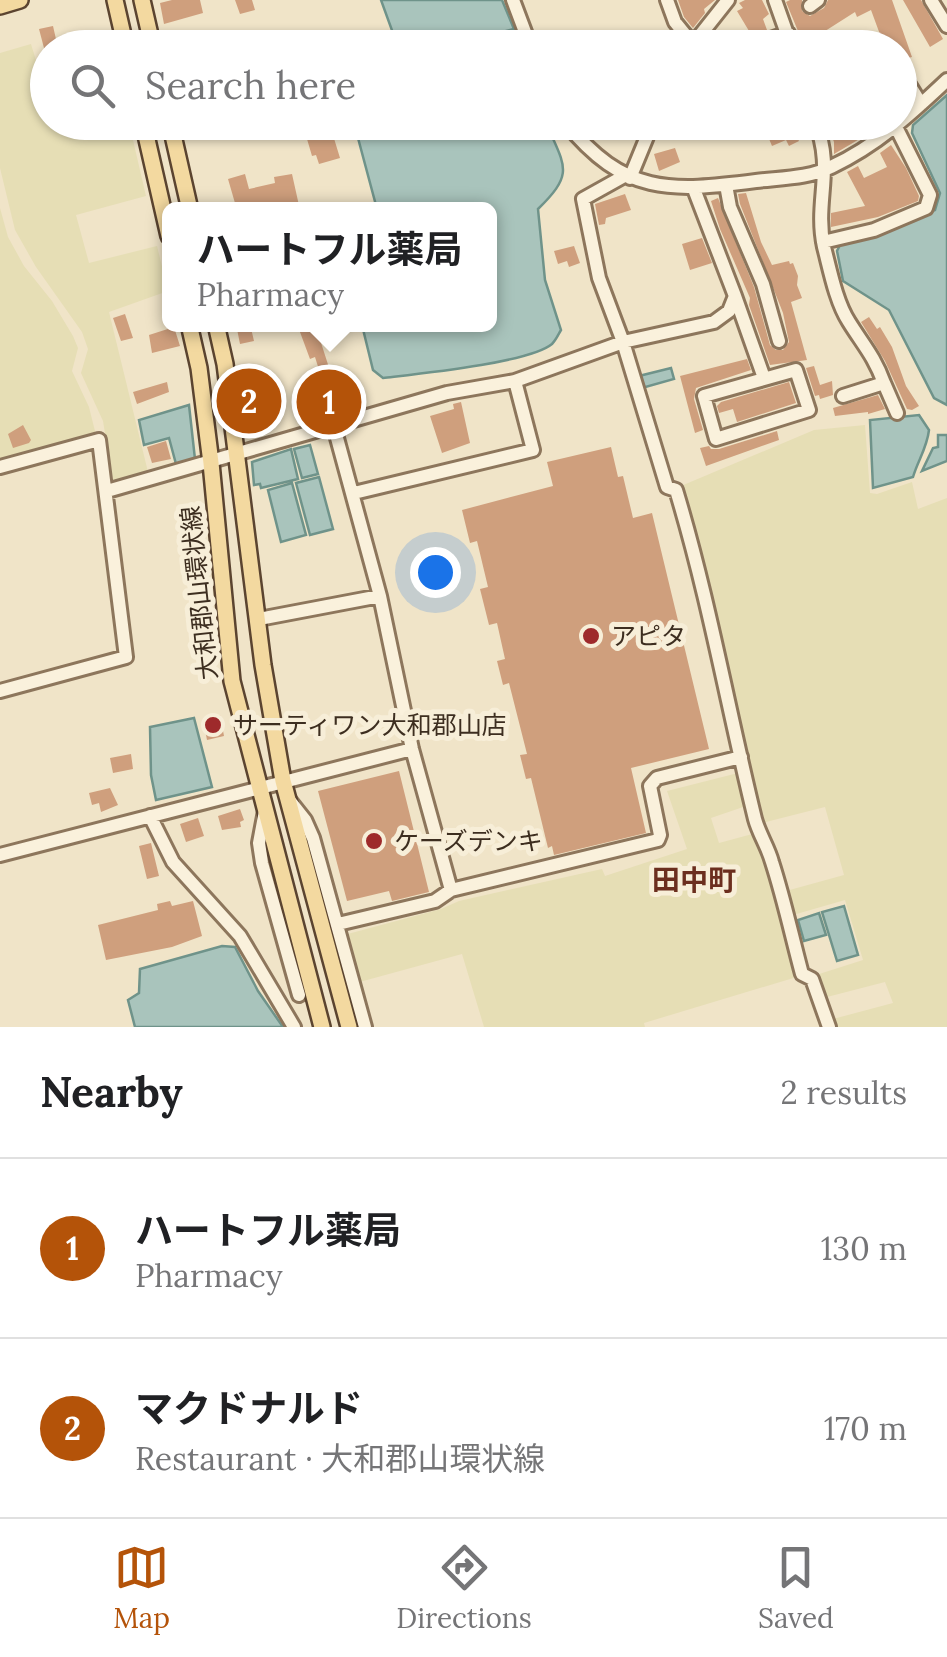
<!DOCTYPE html>
<html lang="en">
<head>
<meta charset="utf-8">
<style>
	body { margin:0; font-family:Lora,"Noto Sans JP",serif; background:#f6f6f6; color:#202124 }
	.you { position:absolute; left:435px; top:572px; width:35px; height:35px; margin:-25px; border:8px solid #fff; border-radius:50%; background:#1a73e8; box-shadow:0 0 0 15px #1a73e833 }
	.badge { display:grid; place-items:center; width:65px; height:65px; border-radius:50%; background:#b45309; color:#fff; font-size:32px; font-weight:700 }
	.pin { position:absolute; translate:-50% -50%; border:5px solid #fff; box-shadow:0 2px 10px #0006 }
	.popup { position:absolute; left:162px; top:202px; width:335px; height:130px; box-sizing:border-box; display:grid; place-content:center; border-radius:15px; background:#fff; filter:drop-shadow(0 2px 8px #0005); font-size:32px; white-space:nowrap; color:#757577 }
	.popup b { font-size:38px; color:#202124 }
	.popup::after { content:''; position:absolute; left:50%; top:100%; margin-left:-20px; border:20px solid transparent; border-top-color:#fff }
	.list { margin:0; padding:0; list-style:none }
	h2 { display:flex; justify-content:space-between; align-items:center; height:130px; margin:0; padding:0 40px; font-size:42px }
	h2 small { font-size:32px; font-weight:400; color:#757577 }
	.list li { display:grid; grid-template-columns:65px 1fr auto; gap:30px; align-items:center; box-sizing:border-box; height:180px; padding:0 40px; border-top:2px solid #e0e0e0 }
	.list b { display:block; font-size:38px; white-space:nowrap }
	.list p { margin:0; font-size:32px; white-space:nowrap; color:#757577 }
	.list em { font-size:32px; font-style:normal; color:#757577 }
	.icon { flex:none; width:55px; height:55px; fill:none; stroke:currentColor; stroke-width:2; stroke-linecap:round; stroke-linejoin:round }
	.map { position:relative; flex:none; width:947px; height:1027px; overflow:hidden }
	.search { position:absolute; background:#fff; box-shadow:0 2px 8px #0004; left:30px; right:30px; top:30px; height:110px; display:flex; align-items:center; gap:25px; box-sizing:border-box; padding:0 35px; border-radius:55px; color:#757577; font-size:38px }
	.sheet { height:490px; background:#fff }
	nav { display:flex; justify-content:space-around; align-items:center; box-sizing:border-box; height:140px; border-top:2px solid #e0e0e0; background:#fff; font-size:28px; color:#757577 }
	nav a { display:grid; justify-items:center; gap:5px }
	nav .on { color:#b45309 }
	.map>svg:first-child { display:block }
	.farmland { fill:#e6deb5 }
	.water { fill:#a9c4bc; stroke:#6f938a; stroke-width:2.5 }
	.building { fill:#cf9f7d }
	.lines { fill:none; stroke-linecap:round; stroke-linejoin:round }
	.minor-casing { stroke:#8d765c; stroke-width:18 }
	.major-casing { stroke:#5b4430; stroke-width:20 }
	.minor { stroke:#faf1dc; stroke-width:12 }
	.major { stroke:#f3d9a0; stroke-width:15 }
	.poi-dot { fill:#9e2a2b; stroke:#f7eed8; stroke-width:4 }
	.labels { text-anchor:middle; stroke-width:10; stroke-linejoin:round; paint-order:stroke }
	.street-label { font-size:25px; fill:#3d2e20; stroke:#f7eed8 }
	.poi-label { font-size:25px; fill:#3d2e20; stroke:#f7eed8; text-anchor:start }
	.neighbourhood-label { font-size:28px; font-weight:bold; fill:#6b2e1e; stroke:#f7eed8 }
</style>
</head>
<body>
<div class="map">
<svg width="947" height="1027" viewBox="0 0 947 1027">
	<rect width="100%" height="100%" fill="#f0e4c8"/>
	<path class="farmland" d="M31,44L38,67L47,65L48,122L129,123L146,196L76,215L89,263L157,246L168,291L109,312L148,472L113,482L103,421L81,373L88,349L82,332L36,267L15,230L0,168V53Z
		M0,208L8,237L24,266L52,301L73,336L78,348L72,371L89,407L96,435L91,434L0,459Z
		M865,425L870,493L877,494L912,482L918,509L947,498V1027H835L833,1019L893,1003L885,982L827,997L816,975L863,960L845,900L793,915L786,891L844,875L825,807L762,823L730,690L723,640L710,599L701,549L681,486L814,430Z
		M742,772L749,805L711,818L719,843L756,833L769,861L800,976L644,1023L645,1027H484L462,954L356,983L344,935L441,909L459,901L602,869L605,876L687,849L667,791Z"/>
	<path class="water" d="M381,0H502L514,29L442,47H398Z
		M947,95V405L934,398L889,310L843,281L837,251L841,243L935,210L940,193L912,133L913,125Z
		M354,123H546C565,167 575,173 538,209L545,280L561,330C558,335 556,340 552,344C529,363 417,374 383,378L373,370L362,325L489,324V210L377,209Z
		M671,368L674,379L642,388L639,376Z
		M189,405L195,459L176,464L169,438L144,445L139,420Z
		M919,415L929,430C927,448 918,460 913,477L873,488L870,420Z
		M938,435H947V461L922,471L933,448L938,447Z
		M310,445L318,474L302,478L294,449Z
		M291,449L298,479L261,488L260,484L254,485L252,462Z
		M319,477L333,529L310,535L296,483Z
		M292,483L306,535L281,542L268,490Z
		M194,718L212,787L156,800L151,775L150,727Z
		M844,906L858,955L837,961L822,912Z
		M819,913L826,935L804,941L798,920Z
		M222,946L235,947L258,991L283,1027H135L128,1000L139,993L140,969Z"/>
	<path class="building" d="M172,0H200L203,13L164,24L160,3Z
		M235,0H252L255,10L240,14Z
		M678,0H715L704,9L705,13L693,28L684,17Z
		M745,0H762L769,14L763,19L767,30L752,35L749,31L737,11L743,8L739,3Z
		M790,0H802V11L810,16L824,8L828,0H892L912,57L900,60V48H885L871,10L857,17L855,12L822,33L830,48H805L786,2Z
		M903,0H921L943,39L930,47Z
		M53,26L58,48H44L39,29Z
		M302,122H329L340,158L319,164L316,155L312,156Z
		M826,122H834L843,136L861,124L868,134L834,154V142Z
		M778,129H784L787,134L794,131L799,141L789,146L786,140L772,146L767,134Z
		M891,145L906,168L919,196L918,201L878,217L831,227V213L865,206L847,172L858,166L864,178L887,167L880,153Z
		M675,148L680,162L659,171L654,154Z
		M245,174L249,189L275,183L274,177L292,174L300,210H282L280,202L257,210H237L228,179Z
		M746,193L761,242L772,265L789,261L790,264L793,263L798,276L797,285L802,298L791,302L807,360L770,365L749,305L750,298L720,229L711,201L718,198L754,287L770,345L776,350H783L789,342L783,313L740,204L738,194Z
		M625,194L631,210L606,218L605,224L599,225L595,204Z
		M702,238L712,263L690,270L682,244Z
		M574,246L580,263L569,267L567,261L558,264L554,251Z
		M125,314L133,338L121,341L113,318Z
		M869,317L877,329L880,327L892,347L906,386L919,406L912,410L907,409L885,361L861,322Z
		M236,324H250L254,341L240,344Z
		M297,324H315L341,405L332,408L333,411L322,414L318,399L323,398L316,374L320,373L315,357L310,359Z
		M174,327L180,346L152,353L149,335Z
		M747,359L751,370L696,388L694,399L703,430L695,433L680,376Z
		M814,366L820,385L832,381L833,395L820,399L819,395L815,396L806,368Z
		M167,382L169,392L137,404L133,392Z
		M789,382L796,403L737,422L733,409L719,413L717,406L721,402Z
		M250,383L263,429L248,433L241,386Z
		M878,395L885,409L868,414V412L835,416L833,408Z
		M461,402L470,443L442,453L430,416L454,409L453,404Z
		M23,425L31,440L29,443L13,448L8,434Z
		M777,431L779,440L706,466L700,448L709,446L711,449H719Z
		M166,441L171,459L152,463L147,447Z
		M611,447L618,477L623,476L633,518L652,513L709,749L631,768L646,833L554,855L552,846L548,848L531,778L526,779L520,755L527,754L509,683L503,685L497,661L505,659L497,623L489,625L480,589L488,587L477,541L470,543L462,510L553,486L547,462Z
		M220,715L224,736L207,740L203,719Z
		M131,754L133,769L113,773L110,758Z
		M399,771L429,892L392,901L389,891L347,901L318,791Z
		M110,788L118,805L101,812L99,803L92,805L89,793Z
		M240,809L244,820L240,822L241,827L222,830L218,816Z
		M198,818L204,836L186,842L180,824Z
		M151,843L159,876L147,879L139,846Z
		M170,901L172,906L193,901L202,936L172,947L106,960L98,925L158,910L157,904Z"/>
	<g class="lines">
		<g class="minor-casing">
			<path id="minor" d="M513,0L531,48
				M667,0L675,22L692,43
				M775,0L792,48
				M931,0L947,26
				M810,6L818,0
				M756,44L788,33
				M690,48L728,0
				M900,70L921,104
				M565,122C624,195 670,192 756,181C779,178 810,178 831,167C876,146 911,114 947,80
				M815,122C835,169 814,201 824,247C830,270 836,302 849,322C864,346 874,356 884,383L843,396
				M626,175L583,199L599,278L623,342L667,487L676,490C709,599 728,709 755,819C759,834 768,847 772,862C784,899 792,937 802,974L812,979L829,1027
				M630,178L653,122
				M726,185L730,207L763,284L779,341
				M823,242L874,230L926,208L930,195L896,127
				M735,296L764,378
				M796,370L809,410L716,439L704,396Z
				M884,383L897,413
				M334,427L380,596L412,749L451,890
				M0,467L99,440L126,657L0,691
				M107,491L447,393L515,381L623,342L714,322L729,311L735,296L694,189
				M354,493L533,450L515,381
				M259,619L380,596
				M290,801L305,820L313,838L365,1027
				M265,811L259,843L262,863L299,995
				M150,816L173,862L240,936L294,1027
				M0,855L412,749
				M338,924L435,901L451,890L658,840L660,835L650,786L657,778L741,757"/>
		</g>
		<g class="major-casing">
			<path id="major" d="M115,0L126,48
				M142,0L153,48
				M0,6L20,0
				M143,122L169,236
				M170,122L190,210
				M189,324L199,368L211,463L232,681L322,1027
				M216,324L225,364L263,665L283,781L349,1027"/>
		</g>
		<use href="#minor" class="minor"/>
		<use href="#major" class="major"/>
	</g>
	<g class="poi-dot">
		<circle cx="591" cy="636" r="10"/>
		<circle cx="213" cy="725" r="10"/>
		<circle cx="374" cy="841" r="10"/>
	</g>
	<g class="labels">
		<g class="street-label">
			<text transform="translate(199 593) rotate(-96)" y="9">大和郡山環状線</text>
		</g>
		<g class="poi-label">
			<text x="611" y="645">アピタ</text>
			<text x="233" y="734">サーティワン大和郡山店</text>
			<text x="394" y="850">ケーズデンキ</text>
		</g>
		<g class="neighbourhood-label">
			<text x="694" y="890">田中町</text>
		</g>
	</g>
</svg>
<div class="you"></div>
<div class="pin badge" style="left:329px;top:402px">1</div>
<div class="popup"><b>ハートフル薬局</b>Pharmacy</div>
<div class="pin badge" style="left:249px;top:401px">2</div>
<div class="search"><svg class="icon" aria-label="search" viewBox="0 0 24 24"><circle cx="10" cy="10" r="6"/><path d="M15 15l6 6"/></svg>Search here</div>
</div>
<section class="sheet">
<h2>Nearby<small>2 results</small></h2>
<ul class="list">
<li><span class="badge">1</span><div><b>ハートフル薬局</b><p>Pharmacy</p></div><em>130 m</em></li>
<li><span class="badge">2</span><div><b>マクドナルド</b><p>Restaurant · 大和郡山環状線</p></div><em>170 m</em></li>
</ul>
</section>
<nav>
<a class="on"><svg class="icon" aria-label="map" viewBox="0 0 24 24"><path d="M3 6l6-2 6 2 6-2v14l-6 2-6-2-6 2zM9 4v14M15 6v14"/></svg>Map</a>
<a><svg class="icon" aria-label="directions" viewBox="0 0 24 24"><path d="M12 3l9 9-9 9-9-9zM9 14v-3h6M13 9l2 2-2 2"/></svg>Directions</a>
<a><svg class="icon" aria-label="saved" viewBox="0 0 24 24"><path d="M7 4h10v16l-5-4-5 4z"/></svg>Saved</a>
</nav>
</body>
</html>
